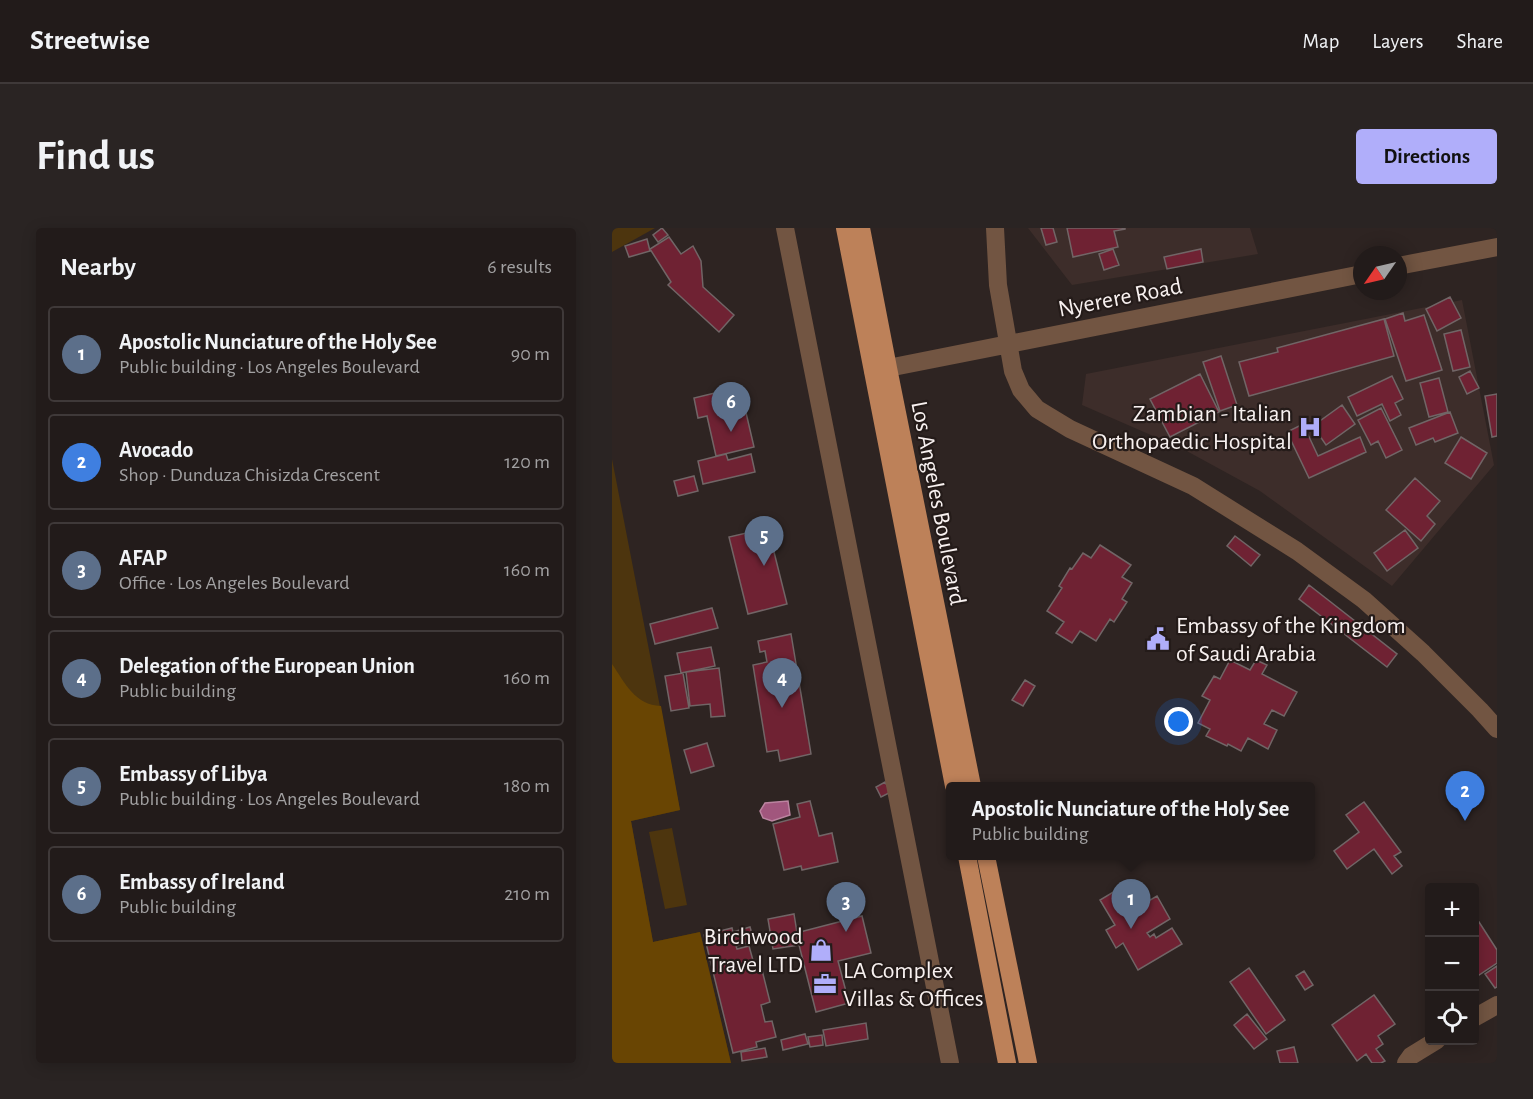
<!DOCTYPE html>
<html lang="en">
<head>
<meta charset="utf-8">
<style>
	body { margin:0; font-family:"Alegreya Sans",sans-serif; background:#2a2423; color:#f1f3f6 }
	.controls { position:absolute; right:18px; bottom:18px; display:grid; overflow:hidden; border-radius:6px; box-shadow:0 3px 15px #0003 }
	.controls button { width:54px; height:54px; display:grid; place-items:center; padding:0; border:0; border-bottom:2px solid #3f3939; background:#221b1a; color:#f1f3f6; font:30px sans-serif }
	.compass { position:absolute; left:741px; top:18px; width:54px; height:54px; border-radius:50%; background:#221b1a; box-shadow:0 3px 15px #0003; rotate:236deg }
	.you { position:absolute; left:567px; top:494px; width:21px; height:21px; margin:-15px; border:4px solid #fff; border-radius:50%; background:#1a73e8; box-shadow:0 0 0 9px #1a73e833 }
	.badge { display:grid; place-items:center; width:39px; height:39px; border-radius:50%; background:#b0aefa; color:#fff; font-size:20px; font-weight:700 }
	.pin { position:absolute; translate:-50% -50px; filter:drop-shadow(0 2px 3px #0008) }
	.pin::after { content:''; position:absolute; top:32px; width:21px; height:18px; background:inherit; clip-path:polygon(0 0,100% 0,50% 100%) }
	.popup { position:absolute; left:334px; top:554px; width:369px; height:78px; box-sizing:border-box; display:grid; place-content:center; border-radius:6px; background:#221b1a; filter:drop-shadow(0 2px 4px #0005); font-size:20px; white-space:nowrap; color:#a2a1a2 }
	.popup b { font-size:22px; color:#f1f3f6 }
	.popup::after { content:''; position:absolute; left:50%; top:100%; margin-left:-12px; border:12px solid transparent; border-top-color:#221b1a }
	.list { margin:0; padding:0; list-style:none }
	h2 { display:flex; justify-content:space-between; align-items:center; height:78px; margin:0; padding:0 24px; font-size:26px }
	h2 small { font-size:20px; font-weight:400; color:#a2a1a2 }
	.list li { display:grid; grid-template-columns:39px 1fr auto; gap:18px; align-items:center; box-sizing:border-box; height:96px; margin:0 12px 12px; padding:0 12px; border:2px solid #3f3939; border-radius:6px }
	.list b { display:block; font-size:22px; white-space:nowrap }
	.list p { margin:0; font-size:20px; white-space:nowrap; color:#a2a1a2 }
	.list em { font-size:20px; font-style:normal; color:#a2a1a2 }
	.icon { flex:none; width:33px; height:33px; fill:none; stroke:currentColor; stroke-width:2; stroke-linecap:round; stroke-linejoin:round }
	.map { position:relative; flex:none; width:885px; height:835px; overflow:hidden; border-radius:6px }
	header { display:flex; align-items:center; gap:36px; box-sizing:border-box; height:84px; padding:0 30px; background:#221b1a; border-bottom:2px solid #3f3939 }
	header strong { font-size:28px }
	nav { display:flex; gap:33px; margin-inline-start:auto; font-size:21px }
	.intro { display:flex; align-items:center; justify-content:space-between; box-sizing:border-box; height:144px; padding:0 36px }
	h1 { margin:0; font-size:42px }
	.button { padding:15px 27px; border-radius:6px; background:#b0aefa; color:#111; font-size:21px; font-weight:700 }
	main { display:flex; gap:36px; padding:0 36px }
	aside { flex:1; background:#221b1a; border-radius:6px; box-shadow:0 3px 15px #0003 }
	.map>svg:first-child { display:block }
	.built { fill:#3d2d2a }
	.green { fill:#4d350e }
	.forest { fill:#694503 }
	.water { fill:#a1567d; stroke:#bb84a0; stroke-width:1.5 }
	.building { fill:#6f2233; stroke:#716566; stroke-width:1.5 }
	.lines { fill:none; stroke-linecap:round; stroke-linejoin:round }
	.minor { stroke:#725542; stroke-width:18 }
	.major { stroke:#bd8159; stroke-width:18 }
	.labels { text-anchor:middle; stroke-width:4.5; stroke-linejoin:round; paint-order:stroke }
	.street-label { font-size:24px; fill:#f8f1f0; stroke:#241b19 }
	.poi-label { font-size:24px; fill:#f8f1f0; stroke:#241b19; text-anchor:end }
</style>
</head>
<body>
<header>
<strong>Streetwise</strong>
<nav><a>Map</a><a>Layers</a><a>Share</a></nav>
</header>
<div class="intro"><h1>Find us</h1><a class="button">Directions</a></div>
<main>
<aside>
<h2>Nearby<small>6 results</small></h2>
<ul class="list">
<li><span class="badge" style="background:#5c6f8a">1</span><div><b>Apostolic Nunciature of the Holy See</b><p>Public building · Los Angeles Boulevard</p></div><em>90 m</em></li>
<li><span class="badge" style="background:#3f7fe0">2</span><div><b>Avocado</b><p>Shop · Dunduza Chisizda Crescent</p></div><em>120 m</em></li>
<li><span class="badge" style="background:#5c6f8a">3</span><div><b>AFAP</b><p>Office · Los Angeles Boulevard</p></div><em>160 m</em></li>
<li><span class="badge" style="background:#5c6f8a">4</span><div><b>Delegation of the European Union</b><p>Public building</p></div><em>160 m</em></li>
<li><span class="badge" style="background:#5c6f8a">5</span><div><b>Embassy of Libya</b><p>Public building · Los Angeles Boulevard</p></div><em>180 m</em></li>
<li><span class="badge" style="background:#5c6f8a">6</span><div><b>Embassy of Ireland</b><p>Public building</p></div><em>210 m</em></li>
</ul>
</aside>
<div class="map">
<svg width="885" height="835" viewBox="0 0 885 835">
	<rect width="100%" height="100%" fill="#2e2422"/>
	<path class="built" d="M416,0H638L646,26L460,57Z
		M850,72L882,237L780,358L648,263L571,221L470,177L474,146Z"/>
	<path class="green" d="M0,0H43L0,24Z
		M0,231L68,582L19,593L41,714L88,704L119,835H0Z
		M60,600L75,677L53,681L37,604Z"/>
	<path class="forest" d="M0,436C13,455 23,477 49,478L68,582L19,593L41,714L88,704L119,835H0Z"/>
	<path class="water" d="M176,573L178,587L160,593L151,590L148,583L153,575Z"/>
	<path class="building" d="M50,0L56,7L46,14L41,7Z
		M429,0H441L445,14L434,17Z
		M455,0H513V1L502,3L506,19L461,29Z
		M57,9L69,26L81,18L89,33L91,59L122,87L107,104L56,57L59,54L38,21Z
		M35,11L38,23L17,29L13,18Z
		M501,21L507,37L492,42L487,26Z
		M589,21L591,34L555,41L552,29Z
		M838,69L849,90L825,103L814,81Z
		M791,85L793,93L812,87L830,142L794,153L773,91Z
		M772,91L782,128L637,168L627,134L666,124L665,120Z
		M849,102L858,139L841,143L832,106Z
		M609,128L625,177L608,183L591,134Z
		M858,143L867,160L855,166L847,149Z
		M588,146L607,184L558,209L538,171Z
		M780,148L791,171L783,175L789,187L778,193L770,176L745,188L736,169Z
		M827,150L836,184L817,189L808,155Z
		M128,159L142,219L104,228L95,188L86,190L82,170Z
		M885,166V208L880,209L873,168Z
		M730,177L743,196L714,217L701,198Z
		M769,180L790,222L774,230L766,213L759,217L746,192Z
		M838,184L846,205L823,214L821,210L804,217L797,200Z
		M691,196L706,228L748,209L754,224L697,250L675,204Z
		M849,209L875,225L859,251L833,235Z
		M114,226L116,232L139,226L143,244L91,256L86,233Z
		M82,248L86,263L66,268L62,253Z
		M803,250L828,273L815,288L823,296L809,313L774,282Z
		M156,300L175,376L136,386L117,309Z
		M793,302L806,320L775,343L762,325Z
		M623,308L648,327L639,338L615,318Z
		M488,317L519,337L510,349L520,355L510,371L515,374L502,394L498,391L484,413L468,403L460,415L444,405L452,394L435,383L450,360L447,358L458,340L460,341L471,325L479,330Z
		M697,357L785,426L775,439L687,371Z
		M100,380L106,400L43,416L38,396Z
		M179,406L199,526L168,533L166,522L155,524L141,437L155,434L153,423L148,424L146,413Z
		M99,419L103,438L69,445L65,425Z
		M618,432L638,442L644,432L655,437L650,446L685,464L672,488L660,482L652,496L665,502L656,521L636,510L629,523L616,516L615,518L594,508L598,501L586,495L598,472L590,468L602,448L608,451Z
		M107,440L113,488L99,489L98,476L78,478L74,444Z
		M71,445L77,480L59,483L53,448Z
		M413,452L423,458L411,478L400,472Z
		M95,515L102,538L79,545L72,522Z
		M273,554L279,564L269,569L264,559Z
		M198,573L207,608L220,605L226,634L190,642L189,638L172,642L161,596L188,589L185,576Z
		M752,574L789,624L782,628L790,638L780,646L762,621L735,641L722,623L747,604L734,587Z
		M508,660L521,682L545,668L558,691L535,705L538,709L542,706L544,710L560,700L570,716L526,742L511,715L504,720L494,702L503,697L488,672Z
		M182,686L187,717L161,721L156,691Z
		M250,688L259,725L226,733L237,775L204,784L184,705Z
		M867,694L885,722V735L867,747L862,741V697Z
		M138,699L142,713L124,718L125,721L137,718L142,736L148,734L158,774L149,777L153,794L160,793L164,809L144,814L145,819L121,825L92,707L120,700L121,704Z
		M885,738V759L883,760L873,746Z
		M637,740L673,792L654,806L618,754Z
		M692,743L701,757L693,762L684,748Z
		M762,767L783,796L766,808L771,816L764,821L773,833L769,835H760L754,826L745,833L720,797Z
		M635,786L655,811L642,821L622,797Z
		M254,795L256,811L214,818L211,802Z
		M193,806L196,816L171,822L169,812Z
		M210,807L211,817L198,819L196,809Z
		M682,819L686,835H668L665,823Z
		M153,820L155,829L130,833L129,824Z"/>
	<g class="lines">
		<path class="minor" d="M173,0L338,835
			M383,0L386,57L401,143L409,162L425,181L458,201L581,258L685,323L752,372L811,425L868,482L885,501
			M786,38L885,19
			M261,143L750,46
			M862,790L885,777
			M794,835L799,828L825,812"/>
		<path class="major" d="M233,0L342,558
			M249,0L276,140L360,558
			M355,628L395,835
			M374,628L416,835"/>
	</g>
	<defs>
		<g id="hospital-bare" transform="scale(1.8)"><path d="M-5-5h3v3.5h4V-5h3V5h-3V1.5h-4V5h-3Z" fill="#b0aefa" stroke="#241b19" stroke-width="2.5" paint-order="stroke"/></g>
		<g id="civic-bare" transform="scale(1.8)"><path d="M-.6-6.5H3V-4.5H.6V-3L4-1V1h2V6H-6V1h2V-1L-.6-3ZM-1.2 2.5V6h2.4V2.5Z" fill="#b0aefa" stroke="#241b19" stroke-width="2.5" paint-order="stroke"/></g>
		<g id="shop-bare" transform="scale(1.8)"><path d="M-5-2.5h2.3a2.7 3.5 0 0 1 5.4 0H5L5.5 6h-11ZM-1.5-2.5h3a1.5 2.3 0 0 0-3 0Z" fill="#b0aefa" stroke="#241b19" stroke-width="2.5" paint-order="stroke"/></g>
		<g id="office-bare" transform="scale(1.8)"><path d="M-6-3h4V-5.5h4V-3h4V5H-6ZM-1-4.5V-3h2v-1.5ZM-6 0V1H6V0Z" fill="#b0aefa" stroke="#241b19" stroke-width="2.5" paint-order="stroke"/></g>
	</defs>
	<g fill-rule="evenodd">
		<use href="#hospital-bare" x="698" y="199"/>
		<use href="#civic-bare" x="546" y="411"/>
		<use href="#shop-bare" x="209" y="722"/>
		<use href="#office-bare" x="213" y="756"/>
	</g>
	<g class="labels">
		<g class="street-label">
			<text transform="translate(508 69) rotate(-11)" y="8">Nyerere Road</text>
			<text transform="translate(327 275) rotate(79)" y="8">Los Angeles Boulevard</text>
		</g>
		<g class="poi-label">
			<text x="680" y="193">Zambian - Italian<tspan x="680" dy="28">Orthopaedic Hospital</tspan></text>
			<text x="564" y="405" text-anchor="start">Embassy of the Kingdom<tspan x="564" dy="28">of Saudi Arabia</tspan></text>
			<text x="191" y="716">Birchwood<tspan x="191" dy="28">Travel LTD</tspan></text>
			<text x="231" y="750" text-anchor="start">LA Complex<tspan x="231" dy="28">Villas &amp; Offices</tspan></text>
		</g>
	</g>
</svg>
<div class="controls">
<button>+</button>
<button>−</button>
<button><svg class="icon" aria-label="locate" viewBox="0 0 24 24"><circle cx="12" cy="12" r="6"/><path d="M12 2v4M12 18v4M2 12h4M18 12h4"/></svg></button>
</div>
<svg class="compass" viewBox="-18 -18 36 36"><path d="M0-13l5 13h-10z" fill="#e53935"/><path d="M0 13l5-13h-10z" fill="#a2a1a2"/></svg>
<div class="you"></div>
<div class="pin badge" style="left:519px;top:701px;background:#5c6f8a">1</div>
<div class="popup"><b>Apostolic Nunciature of the Holy See</b>Public building</div>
<div class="pin badge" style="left:853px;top:593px;background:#3f7fe0">2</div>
<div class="pin badge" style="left:234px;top:704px;background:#5c6f8a">3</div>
<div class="pin badge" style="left:170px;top:480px;background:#5c6f8a">4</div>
<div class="pin badge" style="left:152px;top:338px;background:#5c6f8a">5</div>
<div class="pin badge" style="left:119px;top:204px;background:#5c6f8a">6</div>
</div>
</main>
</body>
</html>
